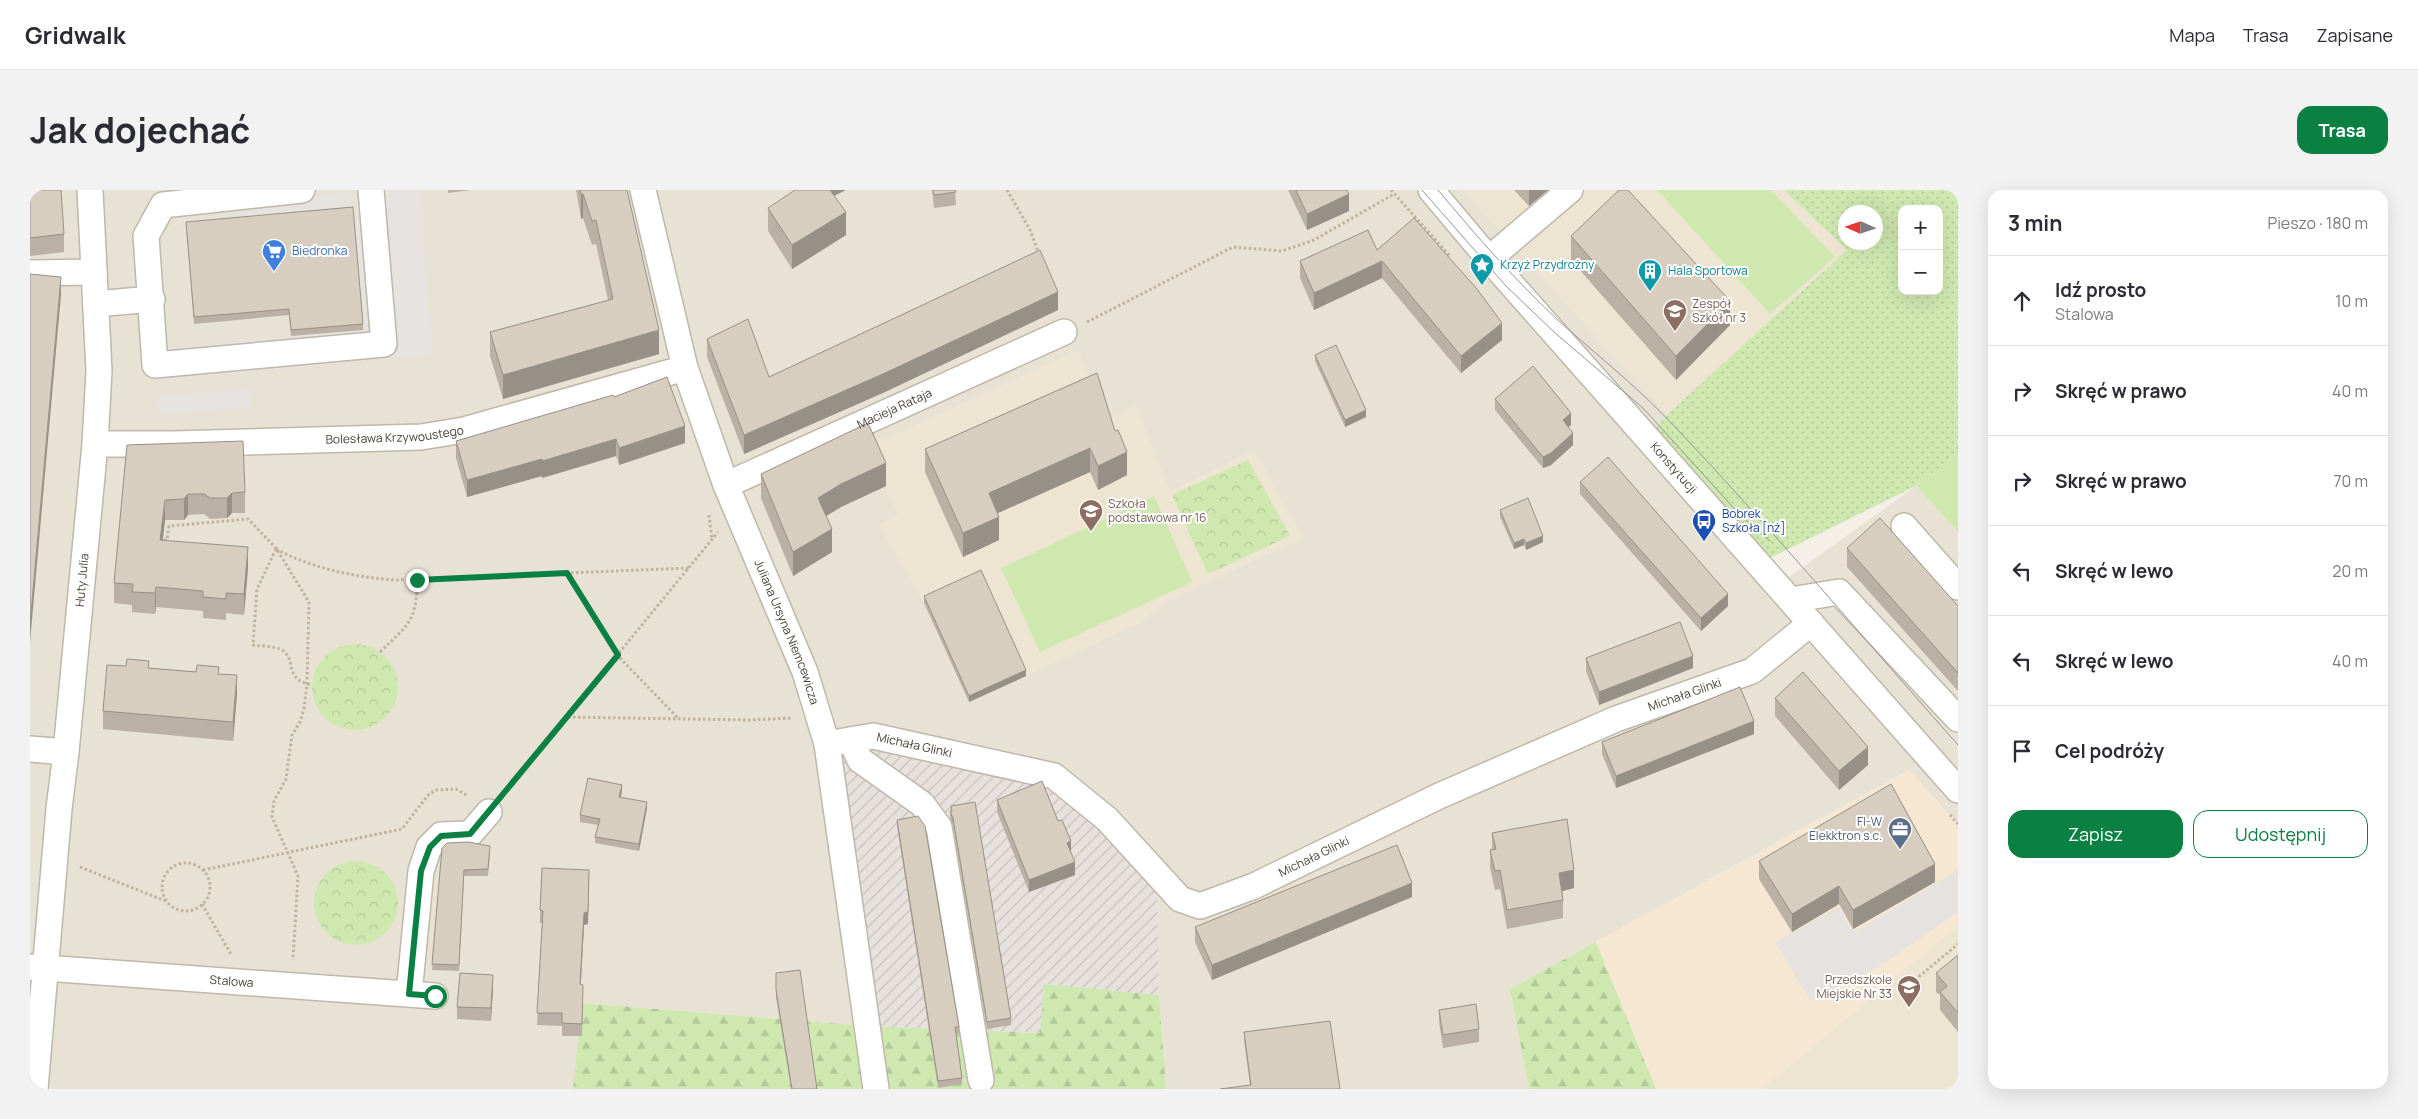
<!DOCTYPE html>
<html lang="pl">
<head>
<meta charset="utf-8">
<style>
	body { margin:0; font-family:Manrope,sans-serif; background:#f2f2f3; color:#2b2b33 }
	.controls { position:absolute; right:15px; top:15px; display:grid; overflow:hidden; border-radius:10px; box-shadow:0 5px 20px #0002 }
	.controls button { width:45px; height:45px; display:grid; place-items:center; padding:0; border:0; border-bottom:1px solid #e1e1e2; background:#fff; color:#2b2b33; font:25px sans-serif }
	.compass { position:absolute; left:1808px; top:15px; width:45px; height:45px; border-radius:50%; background:#fff; box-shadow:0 5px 20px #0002; rotate:273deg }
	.stop { position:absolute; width:15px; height:15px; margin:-11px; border:4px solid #0b8043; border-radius:50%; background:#fff }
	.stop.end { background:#0b8043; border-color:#fff; box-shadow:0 1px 5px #0008 }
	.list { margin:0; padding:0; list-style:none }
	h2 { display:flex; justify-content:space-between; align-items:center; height:65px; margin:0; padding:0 20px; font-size:21px }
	h2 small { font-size:16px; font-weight:400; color:#7c7c81 }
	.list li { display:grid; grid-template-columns:32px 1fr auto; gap:15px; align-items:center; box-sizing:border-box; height:90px; padding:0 20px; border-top:1px solid #e1e1e2 }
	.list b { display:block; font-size:19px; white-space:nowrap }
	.list p { margin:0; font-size:16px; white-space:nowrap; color:#7c7c81 }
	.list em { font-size:16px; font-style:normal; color:#7c7c81 }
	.actions { display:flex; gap:10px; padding:15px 20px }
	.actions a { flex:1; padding:11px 0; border:1px solid #0b8043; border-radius:15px; text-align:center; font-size:18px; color:#0b8043 }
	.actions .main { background:#0b8043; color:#fff }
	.icon { flex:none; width:28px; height:28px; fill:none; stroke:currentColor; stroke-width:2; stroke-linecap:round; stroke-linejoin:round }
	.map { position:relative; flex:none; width:1928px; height:899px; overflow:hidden; border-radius:15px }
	header { display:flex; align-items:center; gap:30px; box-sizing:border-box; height:70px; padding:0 25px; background:#fff; border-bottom:1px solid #e1e1e2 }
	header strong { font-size:24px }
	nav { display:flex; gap:28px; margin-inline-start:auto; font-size:18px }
	.intro { display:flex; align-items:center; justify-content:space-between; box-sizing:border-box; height:120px; padding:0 30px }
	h1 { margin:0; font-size:35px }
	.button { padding:12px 22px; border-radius:15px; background:#0b8043; color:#fff; font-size:18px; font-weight:700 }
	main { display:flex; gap:30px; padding:0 30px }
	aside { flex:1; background:#fff; border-radius:15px; box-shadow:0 5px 20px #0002 }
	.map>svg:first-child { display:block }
	.residential { fill:#e8e2d5 }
	.commercial { fill:#f6e7d2 }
	.industrial { fill:url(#industrial-furrows) }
	.education { fill:#ede5d1 }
	.grass { fill:url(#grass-dots); fill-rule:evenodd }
	.forest { fill:url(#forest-firs) }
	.park { fill:url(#park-crowns) }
	.garden { fill:#cfe8b0 }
	.parking { fill:#e5e2df }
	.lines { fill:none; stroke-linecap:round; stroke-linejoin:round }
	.minor-casing { stroke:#bfb8aa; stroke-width:28 }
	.path { stroke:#c1b39b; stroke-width:3; stroke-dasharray:2.5 2.5; stroke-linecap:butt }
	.minor { stroke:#fff; stroke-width:25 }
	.tram { stroke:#969696; stroke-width:1 }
	.wall { fill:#bab1a4 }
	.shaded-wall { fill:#979086 }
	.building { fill:#d8cebf; stroke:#979086 }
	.route { stroke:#0b8043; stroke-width:6 }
	.labels { text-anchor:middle; stroke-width:4; stroke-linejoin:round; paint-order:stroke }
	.shop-label { font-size:12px; fill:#366cbe; stroke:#fff; text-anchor:start }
	.culture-label { font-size:12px; fill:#0d838f; stroke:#fff; text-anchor:start }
	.education-label { font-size:12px; fill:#785e54; stroke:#fff; text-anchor:start }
	.street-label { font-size:12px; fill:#474036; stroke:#fff }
	.transit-label { font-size:12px; fill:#164399; stroke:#fff; text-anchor:start }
	.service-label { font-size:12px; fill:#4e5e75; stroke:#fff; text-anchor:end }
</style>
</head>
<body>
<header>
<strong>Gridwalk</strong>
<nav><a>Mapa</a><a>Trasa</a><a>Zapisane</a></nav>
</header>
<div class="intro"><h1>Jak dojechać</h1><a class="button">Trasa</a></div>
<main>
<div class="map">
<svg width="1928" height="899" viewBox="0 0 1928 899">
	<defs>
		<pattern id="industrial-furrows" width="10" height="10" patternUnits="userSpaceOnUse" patternTransform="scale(1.25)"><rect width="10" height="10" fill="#e6e1dc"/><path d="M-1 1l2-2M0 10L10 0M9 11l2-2" fill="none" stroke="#c7c2bd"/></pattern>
		<pattern id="grass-dots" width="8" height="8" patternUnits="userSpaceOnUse" patternTransform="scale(1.25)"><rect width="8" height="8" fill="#cfe8b0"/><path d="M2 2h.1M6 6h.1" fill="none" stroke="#b3c898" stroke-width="1.8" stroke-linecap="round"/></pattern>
		<pattern id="forest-firs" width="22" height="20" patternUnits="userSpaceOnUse" patternTransform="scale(1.25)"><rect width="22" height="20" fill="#cfe8b0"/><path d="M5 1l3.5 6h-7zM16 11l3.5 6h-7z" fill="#b3c898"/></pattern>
		<pattern id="park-crowns" width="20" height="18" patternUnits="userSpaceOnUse" patternTransform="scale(1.25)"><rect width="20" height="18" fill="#cfe8b0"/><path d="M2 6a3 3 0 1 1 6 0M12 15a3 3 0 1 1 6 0" fill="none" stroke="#b3c898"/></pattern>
	</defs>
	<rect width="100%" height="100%" fill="#f4f0e7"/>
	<path class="residential" d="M0,0H1754L1818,60L1617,246L1748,395L1886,296L1928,342V634L1879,580L1480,799L1499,899H1136L1129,805L1127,686L837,836L553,813L543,899H0Z"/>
	<path class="commercial" d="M1879,580L1928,634V736L1733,899H1626L1566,752Z"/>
	<path class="industrial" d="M843,546L1024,586L1127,686L1129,805L1014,794L1011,843L837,836L797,554Z"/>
	<path class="education" d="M1433,0H1754L1818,60L1637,225Z
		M1048,160L1076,231L1106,215L1140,301L1224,260L1274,348L1133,413L1110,433L939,512L894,413L849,335L868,324L838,257Z
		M1928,736V899H1732Z"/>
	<path class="grass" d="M1754,0H1928V263L1886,296L1736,370L1619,246L1637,225L1817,60ZM1872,19H1909V101H1872ZM1816,22H1846V52H1816Z"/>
	<path class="forest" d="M1566,752L1626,899H1499L1480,799Z
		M1014,794L1129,805L1136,899H543L552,813L837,836L1010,843Z"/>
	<path class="park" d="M1218,270L1260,346L1178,384L1142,305Z
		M282 497a43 43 0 1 1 86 0a43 43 0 1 1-86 0Z
		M284 713a42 42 0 1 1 84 0a42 42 0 1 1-84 0Z"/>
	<path class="garden" d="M1627,0H1741L1805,67L1740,124Z
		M1928,263V342L1886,296Z
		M1124,306L1162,392L1010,462L971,378Z"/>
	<path class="parking" d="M341,0H391L402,165L125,191L124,159L333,140L323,25L343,22Z
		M322,2L323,23L206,33L204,13Z
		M220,199L222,218L129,224L127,206Z
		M1928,680V722L1848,777L1780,810L1745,752L1808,717L1824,742Z"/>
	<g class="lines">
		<g class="minor-casing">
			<g id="minor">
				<path d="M272,0L133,15L116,46L125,175L354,154L341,0"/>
				<path id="s1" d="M613,0L655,178L696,295L775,482L797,554L846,899"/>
				<path id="s2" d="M1401,0L1459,69L1928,600"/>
				<path d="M1459,69L1540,0"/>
				<path d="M0,83L64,82"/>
				<path d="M66,114L122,109"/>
				<path id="s3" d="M65,254H144L391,247L434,240L655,178"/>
				<path id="s4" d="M696,295L1034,142"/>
				<path d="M1874,336L1928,397"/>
				<path d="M1761,410L1809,402L1928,529"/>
				<path d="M821,550L830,570L892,614L909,637L951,890"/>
				<path id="s5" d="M797,554L843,546L1024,586L1077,629L1150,709L1170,716L1224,696L1409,606L1586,529L1722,481L1781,433"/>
				<path d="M0,559L36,562"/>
				<path id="s6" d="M0,777L405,806"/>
				<path d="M379,804L391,681L399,657L411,645L440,644L459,622"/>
				<path id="s7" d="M5,899L29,619L36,562L65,254L69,181L60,0"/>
			</g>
		</g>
		<path class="path" d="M977,0L1000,40L1009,64
			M1361,0L1421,67
			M1057,132L1203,57L1252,61L1284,50L1364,4
			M679,325L682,349
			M129,349L137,350L139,336L218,329L246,358L279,412L277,494L274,519L270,532L262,545L256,589L244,611L242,627L268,686L263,770
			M246,359C284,379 324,387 366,390L659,378
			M246,359L227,399L223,455C231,456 242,456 250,459C269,468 251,489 282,495
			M537,383L587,465L648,528
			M350,462C379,434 387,431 387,389
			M538,527L718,530L763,528
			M475,602L688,342
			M1920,625L1928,634
			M132 697a24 24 0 1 1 48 0a24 24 0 1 1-48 0Z
			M50,677L138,712
			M173,680L372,639L398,605L406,600L426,599L438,606
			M172,714L202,766
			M1885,790L1928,754"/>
		<use href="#minor" class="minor"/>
		<path class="tram" d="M1392,0L1476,96L1524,142L1614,219L1710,325L1740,351
			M1408,0C1447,47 1486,91 1530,132C1569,167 1610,199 1646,238C1743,340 1834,449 1928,555"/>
	</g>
	<path class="wall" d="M0,0L34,44V62L0,66Z
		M418,0H441L418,3Z
		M546,0H597L629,164L473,209L460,166V142L578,110L566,54L562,55L553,28L551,29Z
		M902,0H925L926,15L904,18Z
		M1258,0H1317L1319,21L1277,40Z
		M1484,0H1518L1499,16Z
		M804,6L816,45L762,79L738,41V18Z
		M156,32L333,134V140L261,146L259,125L164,134Z
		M1541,46L1700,135L1646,190L1541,70Z
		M1347,60L1472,150L1431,183L1352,88L1284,120L1270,88V71Z
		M1028,120L855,202L714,264L677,167V149L739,187Z
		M1285,165L1336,227L1315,237L1285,171Z
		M1067,183L1097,285L1068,300L1060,282L968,323L969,350L933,367L895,282V259Z
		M584,207L655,253L589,275L586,266L512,288V286L437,307L426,268V251Z
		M1465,209L1541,235L1538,237L1543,255L1521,275L1513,278L1465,220Z
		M97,255L215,302V323H202L197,328L180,329L174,324L158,325L154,330H135L133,350L218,378L214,425L196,423V430L173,428V421L126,417L125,424L102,422V415L84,413V393Z
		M731,284L856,296L811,317L796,326L802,362L763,386L731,308Z
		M1550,292L1698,416L1671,441L1550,304Z
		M1470,320L1513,352L1496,360L1494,355L1484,359L1470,327Z
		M1817,358L1928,416V501L1817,377Z
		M894,406L996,486L939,512L894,413Z
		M1556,468L1663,478L1569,515L1556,481Z
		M119,478L189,484L207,504L203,551L73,539V521Z
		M1745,508L1838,575L1809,600L1745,526Z
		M1724,544L1586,598L1572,564V552Z
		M592,601L591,607L617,618L609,661L565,653V647L568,635L550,632V625Z
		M967,610L1028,631L1041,663L1045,685L999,702L967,622Z
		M921,616L981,828V835L957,839L923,635L920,628V621H921Z
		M867,630L929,837V843L926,844L932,888V894L908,898L867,636Z
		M1462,643L1544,698L1532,701L1533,710V728L1477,739L1470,699L1465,700L1460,678V660H1462Z
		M412,658L460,662L458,686H434L429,781L402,780Z
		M1729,671L1905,692L1823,739L1809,714L1762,742L1729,689Z
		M559,692L558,734L554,735L551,794L553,808L552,846H532V836L507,835L512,733H510V720Z
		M1382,707L1182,790L1165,752V737Z
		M1928,765V842L1910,820V805L1906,802V783Z
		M746,783L787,899H761L746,807Z
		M463,798L461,831L427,829V817Z
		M1409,820L1449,839V852L1413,858L1409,832Z
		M1214,842L1310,899L1220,895L1214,850Z"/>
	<path class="shaded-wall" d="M796,0H816L796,10Z
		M1499,0H1518L1499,16Z
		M551,4H553V28L551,29Z
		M1319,4V21L1277,40V24Z
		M816,22V45L762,79V55Z
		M1352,71V88L1284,120V103Z
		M31,87V105L0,452V434Z
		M1028,102V120L855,202L714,264V245Z
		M1700,111V135L1646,190V166Z
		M1472,133V150L1431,183V166Z
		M629,140V164L473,209V185Z
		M1336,220V227L1315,237V230Z
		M1541,223V235L1533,242V230Z
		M655,236V253L589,275V258Z
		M1543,243V255L1521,275L1513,278V267Z
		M586,249V266L512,288V271Z
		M1060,258V282L959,327V303Z
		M1097,262V285L1068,300V276Z
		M512,269V286L437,307V290Z
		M856,273V296L811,317L788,331V308L811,294Z
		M202,303V323L197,328V308Z
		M158,304V325L154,330V309Z
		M135,310V330L130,371V350Z
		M969,327V350L933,367V343Z
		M802,339V362L763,386V362Z
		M1513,346V352L1496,360V353Z
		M1494,349V355L1484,359V353Z
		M218,357V378L214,425V404Z
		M126,397V417L125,424V403Z
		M1698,404V416L1671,441V428Z
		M1663,466V478L1569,515V502Z
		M996,480V486L939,512V506Z
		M207,485V504L203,551V532Z
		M1724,531V544L1586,598V586Z
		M1838,557V575L1809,600V581Z
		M592,595V601L589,613V607Z
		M617,612V618L609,661V654Z
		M1041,651V663L1037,653Z
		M1045,672V685L999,702V690Z
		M1905,674V692L1823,739V720Z
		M559,680L558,734L554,735L550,807L554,723Z
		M1544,680V698L1529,702V683Z
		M1382,693V707L1182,790V775Z
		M1809,696V714L1762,742V724Z
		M463,785V798L461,831V818Z"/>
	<path class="building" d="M0,0H31L34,44L0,48Z
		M550,0H597L629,140L473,185L460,142L583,109L566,30L562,31L553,4H551Z
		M765,0H800L816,22L762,55L738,18Z
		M903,0H925L926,2L904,5Z
		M1266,0H1317L1319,4L1277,24Z
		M1589,0H1598L1700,111L1646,166L1541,46Z
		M323,17L333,134L261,140L259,119L164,127L156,32Z
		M1384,28L1447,99L1472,133L1431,166L1352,71L1284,103L1270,71L1338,40L1347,60Z
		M1010,60L1028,102L855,183L714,245L677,149L718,129L739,187Z
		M0,84L31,87L0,434Z
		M1306,155L1336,220L1315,230L1285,165Z
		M1503,176L1541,223L1533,230L1543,243L1521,263L1513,267L1465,209Z
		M1067,183L1085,241L1088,240L1097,262L1068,276L1060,258L959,303L969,327L933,343L895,259Z
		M637,187L655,236L589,258L586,249L512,271V269L437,290L426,251L583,205L584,207Z
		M838,233L856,273L811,294L788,308L802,339L763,362L731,284Z
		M213,251L215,302L202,303L197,308H180L174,304H158L154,309L135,310L130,350L218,357L214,404L196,403V409L173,407V401L126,397L125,403L102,402L103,394L84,393L97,255Z
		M1578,267L1698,404L1671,428L1550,292Z
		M1498,308L1513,346L1496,353L1494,349L1484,353L1470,320Z
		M1850,328L1928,416V483L1817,358Z
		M951,380L996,480L939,506L894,406Z
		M1650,432L1663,466L1569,502L1556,468Z
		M97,469L119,471L118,478L166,482L167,475L189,477L188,484L207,485L203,532L73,521L77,475L96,476Z
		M1773,482L1838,557L1809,581L1745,508Z
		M1710,497L1724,531L1586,586L1572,552Z
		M558,588L592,595L589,607L617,612L609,654L565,647L570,629L550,625Z
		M1012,591L1028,631L1032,630L1041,651L1037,653L1045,672L999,690L967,610Z
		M1861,594L1905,674L1823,720L1809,696L1762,724L1729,671Z
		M945,612L981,828L957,832L923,628L920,621H922L921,616Z
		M888,626L895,636L929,837H925L932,888L908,891L867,630Z
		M1537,629L1544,680L1529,683L1533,710L1477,720L1470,680L1465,681L1460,660L1466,659L1462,643Z
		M438,652L460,656L458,679L434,680L429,775L402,774L412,658L417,653Z
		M1367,655L1382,693L1182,775L1165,737Z
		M512,678L559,680L558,722L554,723L550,794L553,795L552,834L532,833V823H507L513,721L510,720Z
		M1928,765V823L1910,802L1917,796L1906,783Z
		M770,780L787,899H762L746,800V783Z
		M430,783L463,785L461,818L427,817Z
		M1446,814L1449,839L1413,845L1409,820Z
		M1300,831L1310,899H1190L1221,895L1214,842Z"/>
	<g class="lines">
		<path class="route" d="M387,390L537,383L588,465L440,644L411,646L400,657L391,681L379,804L405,806"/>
	</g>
	<defs>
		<g id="supermarket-pin" transform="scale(1.25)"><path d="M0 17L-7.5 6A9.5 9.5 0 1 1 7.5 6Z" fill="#3f7fe0" stroke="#fff"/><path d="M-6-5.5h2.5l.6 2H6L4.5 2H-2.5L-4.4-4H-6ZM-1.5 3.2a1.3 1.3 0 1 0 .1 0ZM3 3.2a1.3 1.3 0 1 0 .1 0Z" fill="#fff"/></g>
		<g id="sight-pin" transform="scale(1.25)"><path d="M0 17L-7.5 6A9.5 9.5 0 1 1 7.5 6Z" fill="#0f9aa8" stroke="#fff"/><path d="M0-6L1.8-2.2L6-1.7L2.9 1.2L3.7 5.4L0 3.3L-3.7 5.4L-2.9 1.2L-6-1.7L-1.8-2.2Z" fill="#fff"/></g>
		<g id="building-pin" transform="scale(1.25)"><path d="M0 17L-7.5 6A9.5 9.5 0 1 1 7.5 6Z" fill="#0f9aa8" stroke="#fff"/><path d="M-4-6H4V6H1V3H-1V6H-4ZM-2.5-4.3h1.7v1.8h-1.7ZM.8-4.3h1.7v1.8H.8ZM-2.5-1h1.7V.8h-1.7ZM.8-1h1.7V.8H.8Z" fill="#fff"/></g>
		<g id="school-pin" transform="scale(1.25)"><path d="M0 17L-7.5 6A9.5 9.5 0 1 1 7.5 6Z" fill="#8d6e63" stroke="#fff"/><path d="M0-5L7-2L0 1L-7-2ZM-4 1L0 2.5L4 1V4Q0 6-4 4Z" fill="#fff"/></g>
		<g id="bus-pin" transform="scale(1.25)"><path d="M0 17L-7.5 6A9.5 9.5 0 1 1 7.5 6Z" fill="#1a4fb4" stroke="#fff"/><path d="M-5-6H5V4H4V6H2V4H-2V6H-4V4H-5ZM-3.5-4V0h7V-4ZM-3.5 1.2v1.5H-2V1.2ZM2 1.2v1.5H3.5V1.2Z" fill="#fff"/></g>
		<g id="office-pin" transform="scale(1.25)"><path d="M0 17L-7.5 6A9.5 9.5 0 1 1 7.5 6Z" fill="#5c6f8a" stroke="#fff"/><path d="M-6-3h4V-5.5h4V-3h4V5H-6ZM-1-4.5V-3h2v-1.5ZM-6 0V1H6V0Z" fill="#fff"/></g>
	</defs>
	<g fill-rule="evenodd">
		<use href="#supermarket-pin" x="244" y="61"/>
		<use href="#sight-pin" x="1452" y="75"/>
		<use href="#building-pin" x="1620" y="81"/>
		<use href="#school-pin" x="1645" y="121"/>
		<use href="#school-pin" x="1061" y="321"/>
		<use href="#bus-pin" x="1674" y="331"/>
		<use href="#office-pin" x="1870" y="639"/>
		<use href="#school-pin" x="1879" y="797"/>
	</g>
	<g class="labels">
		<g class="shop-label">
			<text x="262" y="65">Biedronka</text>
		</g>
		<g class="culture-label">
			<text x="1470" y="79">Krzyż Przydrożny</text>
			<text x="1638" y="85">Hala Sportowa</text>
		</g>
		<g class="education-label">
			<text x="1662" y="118">Zespół<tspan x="1662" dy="14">Szkół nr 3</tspan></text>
			<text x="1078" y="318">Szkoła<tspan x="1078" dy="14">podstawowa nr 16</tspan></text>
			<text x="1862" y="794" text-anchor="end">Przedszkole<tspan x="1862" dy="14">Miejskie Nr 33</tspan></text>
		</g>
		<g class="street-label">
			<text dy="4" stroke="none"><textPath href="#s4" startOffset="185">Macieja Rataja</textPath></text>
			<text dy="4" stroke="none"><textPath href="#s3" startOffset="300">Bolesława Krzywoustego</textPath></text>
			<text dy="4" stroke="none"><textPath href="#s2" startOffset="369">Konstytucji</textPath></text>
			<text dy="4" stroke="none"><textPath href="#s7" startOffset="511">Huty Julia</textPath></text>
			<text dy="4" stroke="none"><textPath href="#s1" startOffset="466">Juliana Ursyna Niemcewicza</textPath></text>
			<text dy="4" stroke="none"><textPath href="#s5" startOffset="959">Michała Glinki</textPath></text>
			<text dy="4" stroke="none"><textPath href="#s5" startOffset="89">Michała Glinki</textPath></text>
			<text dy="4" stroke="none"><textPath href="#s5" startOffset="554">Michała Glinki</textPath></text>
			<text dy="4" stroke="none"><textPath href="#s6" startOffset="202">Stalowa</textPath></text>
		</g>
		<g class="transit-label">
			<text x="1692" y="328">Bobrek<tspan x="1692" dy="14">Szkoła [nż]</tspan></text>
		</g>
		<g class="service-label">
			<text x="1852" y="636">FI-W<tspan x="1852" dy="14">Elekktron s.c.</tspan></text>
		</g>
	</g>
</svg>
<div class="controls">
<button>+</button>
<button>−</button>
</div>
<svg class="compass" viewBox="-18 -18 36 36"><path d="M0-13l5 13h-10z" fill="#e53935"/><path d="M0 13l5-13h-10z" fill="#7c7c81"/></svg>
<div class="stop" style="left:405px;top:806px"></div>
<div class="stop end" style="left:387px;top:390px"></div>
</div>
<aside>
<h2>3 min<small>Pieszo · 180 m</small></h2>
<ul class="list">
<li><svg class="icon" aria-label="ahead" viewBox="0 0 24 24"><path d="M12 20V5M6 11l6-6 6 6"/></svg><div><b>Idź prosto</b><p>Stalowa</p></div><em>10 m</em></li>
<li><svg class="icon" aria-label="right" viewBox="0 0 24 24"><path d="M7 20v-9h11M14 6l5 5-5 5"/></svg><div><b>Skręć w prawo</b></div><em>40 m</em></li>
<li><svg class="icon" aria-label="right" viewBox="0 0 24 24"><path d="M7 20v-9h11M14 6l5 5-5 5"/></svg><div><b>Skręć w prawo</b></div><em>70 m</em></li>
<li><svg class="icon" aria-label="left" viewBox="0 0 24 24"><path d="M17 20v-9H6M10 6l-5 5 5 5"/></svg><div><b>Skręć w lewo</b></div><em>20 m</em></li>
<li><svg class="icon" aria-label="left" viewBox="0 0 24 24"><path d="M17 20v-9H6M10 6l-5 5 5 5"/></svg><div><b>Skręć w lewo</b></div><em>40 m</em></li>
<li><svg class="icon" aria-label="arrive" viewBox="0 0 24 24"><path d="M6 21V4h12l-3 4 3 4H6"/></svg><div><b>Cel podróży</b></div></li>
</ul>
<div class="actions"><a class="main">Zapisz</a><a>Udostępnij</a></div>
</aside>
</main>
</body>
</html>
